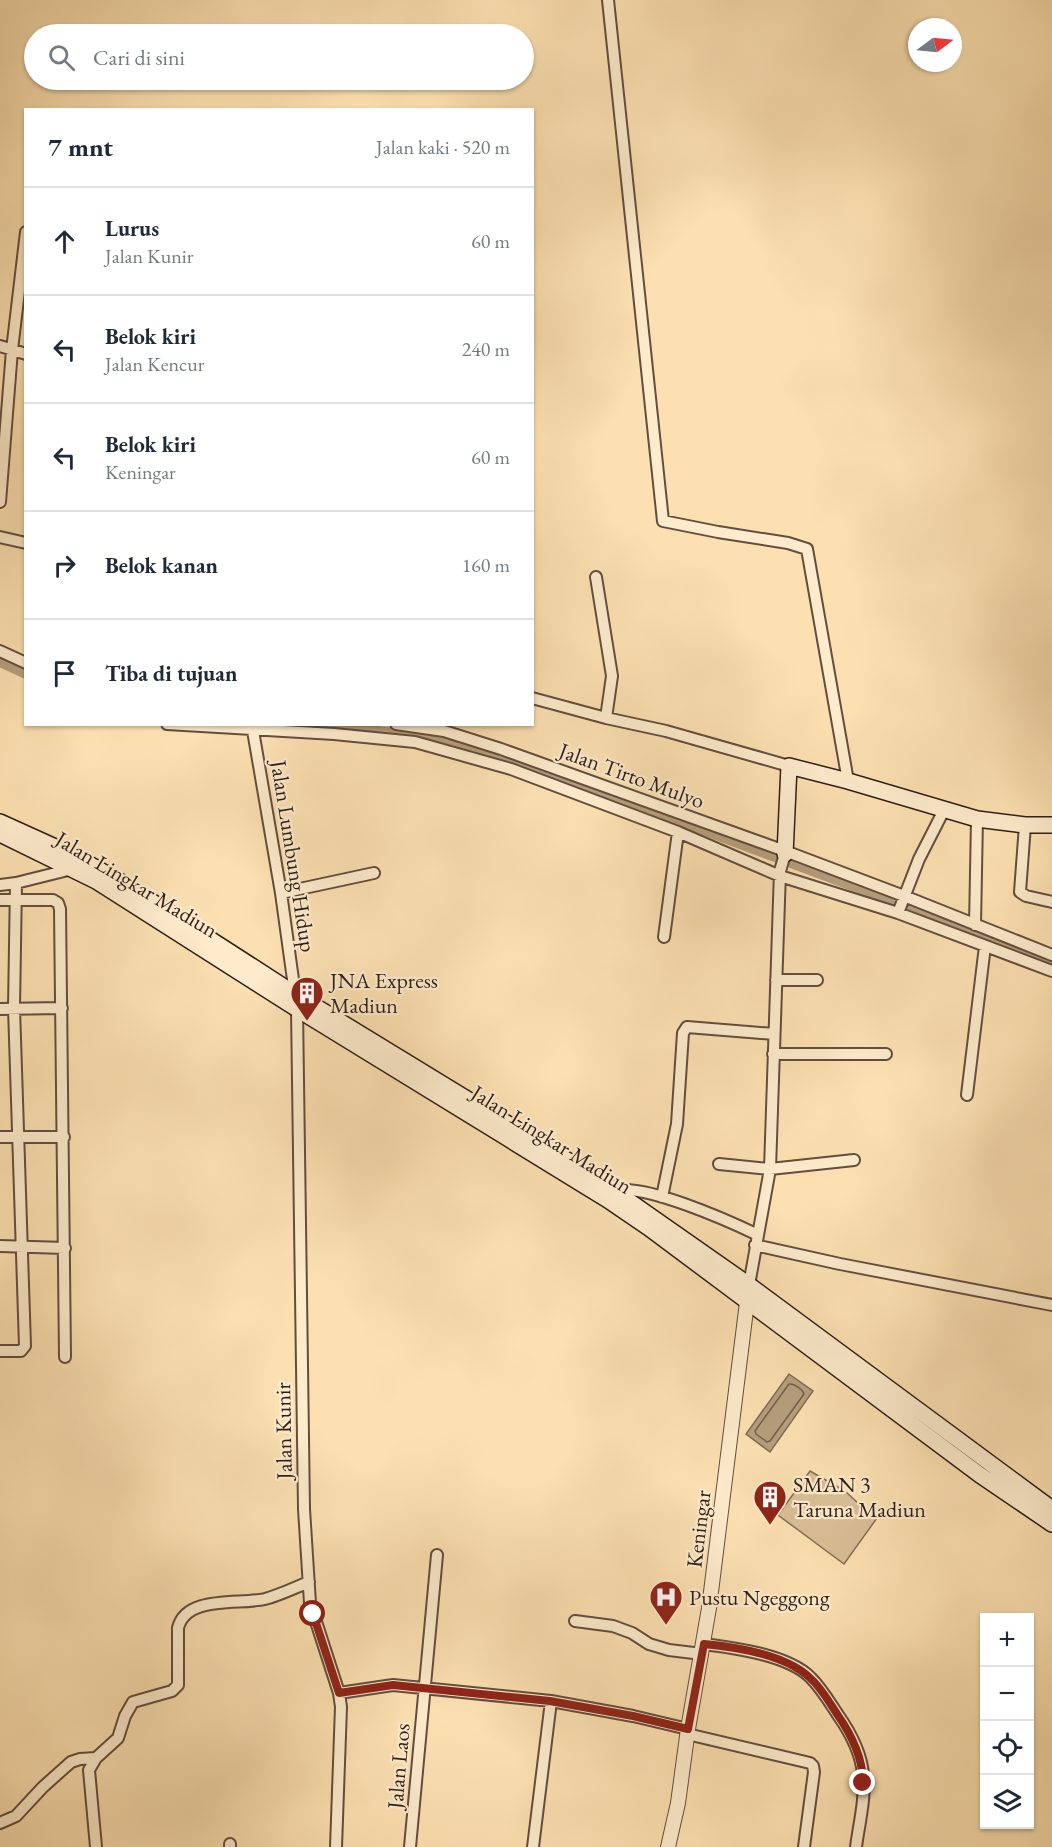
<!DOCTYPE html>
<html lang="id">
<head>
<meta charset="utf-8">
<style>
	body { margin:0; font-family:"EB Garamond",serif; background:#f2f2f3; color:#1f2937 }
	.controls { position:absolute; right:18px; bottom:18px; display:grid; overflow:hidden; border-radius:0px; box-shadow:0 2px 4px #0004 }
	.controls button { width:54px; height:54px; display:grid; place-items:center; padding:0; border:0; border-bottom:2px solid #e0e1e3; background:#fff; color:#1f2937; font:30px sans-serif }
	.compass { position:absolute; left:908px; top:18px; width:54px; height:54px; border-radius:50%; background:#fff; box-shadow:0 2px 4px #0004; rotate:74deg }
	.stop { position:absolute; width:18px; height:18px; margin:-14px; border:4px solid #8f2418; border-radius:50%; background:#fff }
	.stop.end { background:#8f2418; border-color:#fff; box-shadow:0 2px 6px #0008 }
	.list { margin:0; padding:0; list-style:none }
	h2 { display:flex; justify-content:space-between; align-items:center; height:78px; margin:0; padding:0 24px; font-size:26px }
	h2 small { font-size:20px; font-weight:400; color:#747a83 }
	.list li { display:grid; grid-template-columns:39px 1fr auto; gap:18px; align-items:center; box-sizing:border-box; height:108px; padding:0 24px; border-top:2px solid #e0e1e3 }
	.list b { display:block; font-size:22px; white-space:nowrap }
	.list p { margin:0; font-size:20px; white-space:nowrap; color:#747a83 }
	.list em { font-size:20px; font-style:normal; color:#747a83 }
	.icon { flex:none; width:33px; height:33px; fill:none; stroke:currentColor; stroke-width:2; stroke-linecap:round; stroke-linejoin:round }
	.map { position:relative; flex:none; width:1052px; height:1847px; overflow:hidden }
	.search { position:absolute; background:#fff; box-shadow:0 2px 4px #0004; left:24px; top:24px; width:510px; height:66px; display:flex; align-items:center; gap:15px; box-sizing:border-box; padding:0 21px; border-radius:33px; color:#747a83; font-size:22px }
	.panel { position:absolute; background:#fff; box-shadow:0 2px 4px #0004; left:24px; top:108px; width:510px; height:618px; border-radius:0px }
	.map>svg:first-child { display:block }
	.green { fill:#d9bf97; stroke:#846e57; stroke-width:1.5 }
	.water { fill:#b69e7d; stroke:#806b54; stroke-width:1.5 }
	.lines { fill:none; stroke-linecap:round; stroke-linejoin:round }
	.shore { stroke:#725e4a; stroke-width:1.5 }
	.canal { stroke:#b69e7d; stroke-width:10 }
	.minor-casing { stroke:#624e3e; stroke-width:14 }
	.tertiary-casing { stroke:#624e3e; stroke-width:16 }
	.secondary-casing { stroke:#2e1e17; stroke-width:18 }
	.minor { stroke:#fdebcc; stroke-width:10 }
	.tertiary { stroke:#fdebcc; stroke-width:14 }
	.secondary { stroke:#fdebcc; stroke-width:15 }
	.route { stroke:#8f2418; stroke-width:8 }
	.labels { text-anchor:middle; stroke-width:4.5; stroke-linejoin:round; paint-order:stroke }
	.street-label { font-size:22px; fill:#2e1e17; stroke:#fdebcc }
	.poi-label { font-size:22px; fill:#2e1e17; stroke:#fdebcc; text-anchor:start }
</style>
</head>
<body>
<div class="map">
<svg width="1052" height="1847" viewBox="0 0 1052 1847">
	<rect width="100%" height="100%" fill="#fce0b1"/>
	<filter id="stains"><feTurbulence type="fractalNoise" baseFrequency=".00333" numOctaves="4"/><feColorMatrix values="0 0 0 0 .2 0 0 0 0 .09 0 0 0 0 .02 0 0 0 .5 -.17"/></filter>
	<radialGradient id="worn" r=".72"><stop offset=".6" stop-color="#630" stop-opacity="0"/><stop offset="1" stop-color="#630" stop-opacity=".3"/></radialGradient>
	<path class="green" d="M810,1471L845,1491L873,1517L877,1518L844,1564L778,1515Z"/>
	<path class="water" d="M789,1374L813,1391L770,1452L746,1434Z"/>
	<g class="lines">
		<path class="shore" d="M789,1384C794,1383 803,1390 804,1394L770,1441L767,1442L756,1434L755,1431Z"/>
		<path class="canal" d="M0,662L26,674
			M323,724L426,737L467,747L692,826
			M687,824L1052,961"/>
		<g class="minor-casing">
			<path id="minor" d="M608,0L663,521L718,532L788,543L807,549L848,781
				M0,346L26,354
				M0,502L12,350L26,232
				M0,537L26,543
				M596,577L612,676L606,718
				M0,651L26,663
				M532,698L606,718L666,731L789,766
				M167,724L334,734L415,742L511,769L678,832L780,876L898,913L1052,971
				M396,724L444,731L501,749L785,851L904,896L1052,955
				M252,725L281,893L295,994
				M1025,825L1020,892L1026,896L1052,902
				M16,883L72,869
				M0,885L16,883L14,1008L25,1346L21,1351H0
				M281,893L374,873
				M0,900H53L58,903L60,909L65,1357
				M898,913L919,859L944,810
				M975,925L977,819
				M664,937L678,832
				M776,980H817
				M0,1009L62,1008
				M297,1009L304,1509L310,1603L339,1693L341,1707L336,1847
				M773,1054H886
				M967,1095L985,946
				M0,1137H64
				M719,1164L770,1169L854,1160
				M613,1192C638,1180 731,1222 758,1235
				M662,1197L677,1124L683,1033L687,1027L774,1034
				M755,1245L840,1264L1052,1305
				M0,1246L65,1248
				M749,1285L770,1169L780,871L785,854
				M575,1621L613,1626L632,1633L649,1644L669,1650L702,1654
				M704,1644C735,1648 789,1655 811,1678C822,1689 830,1703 838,1715C850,1732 861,1753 863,1774C866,1797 859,1824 856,1847
				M339,1693L393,1685L551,1701L633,1716L688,1729
				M687,1734L810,1763L813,1766L814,1772L804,1847
				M0,1823L16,1816L43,1787L71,1762L80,1759L96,1758
				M96,1847L89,1770L96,1758L118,1738L125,1716L133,1702L172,1691L178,1685V1628C186,1595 239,1605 265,1599C280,1595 294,1588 309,1582
				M230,1847V1844
				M410,1847L437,1555
				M533,1847L551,1701"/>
		</g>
		<g class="tertiary-casing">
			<path id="tertiary" d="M668,1847L678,1803L688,1729L709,1608L748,1294"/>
		</g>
		<g class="secondary-casing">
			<path id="secondary" d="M0,822L73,855L123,883L295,994L593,1176L749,1285L1052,1509
				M0,834L96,881L297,1009L608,1200L649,1228L980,1475L1052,1524
				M785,854L789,766L848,781L977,819L1025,825H1052"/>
		</g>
		<use href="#minor" class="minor"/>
		<use href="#tertiary" class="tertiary"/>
		<use href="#secondary" class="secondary"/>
	</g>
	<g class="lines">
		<path class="route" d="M313,1614L339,1693L393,1685L550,1701L633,1716L688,1729L704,1644C736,1647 785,1655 809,1677C821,1687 829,1702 837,1714C851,1734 863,1757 863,1783"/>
	</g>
	<defs>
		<g id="building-pin" transform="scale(1.725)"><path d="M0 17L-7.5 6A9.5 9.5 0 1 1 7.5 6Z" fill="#8f2418" stroke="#fdebcc"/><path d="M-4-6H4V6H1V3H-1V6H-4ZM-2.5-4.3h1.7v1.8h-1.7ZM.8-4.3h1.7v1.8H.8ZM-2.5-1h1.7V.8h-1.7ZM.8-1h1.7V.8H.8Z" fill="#fff"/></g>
		<g id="hospital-pin" transform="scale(1.725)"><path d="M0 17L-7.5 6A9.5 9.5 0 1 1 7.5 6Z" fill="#8f2418" stroke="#fdebcc"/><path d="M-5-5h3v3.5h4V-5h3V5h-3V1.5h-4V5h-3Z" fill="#fff"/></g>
	</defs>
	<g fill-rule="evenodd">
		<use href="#building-pin" x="307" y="993"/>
		<use href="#building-pin" x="770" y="1497"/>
		<use href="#hospital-pin" x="666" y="1597"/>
	</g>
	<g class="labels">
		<g class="street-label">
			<text transform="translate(632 775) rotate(20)" y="8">Jalan Tirto Mulyo</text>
			<text transform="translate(294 856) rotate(81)" y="8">Jalan Lumbung Hidup</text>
			<text transform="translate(137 884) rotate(31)" y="8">Jalan Lingkar Madiun</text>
			<text transform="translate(552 1139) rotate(32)" y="8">Jalan Lingkar Madiun</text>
			<text transform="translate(283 1431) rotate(-91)" y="8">Jalan Kunir</text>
			<text transform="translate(698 1529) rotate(-83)" y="8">Keningar</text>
			<text transform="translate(398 1766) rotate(-85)" y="8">Jalan Laos</text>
		</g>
		<g class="poi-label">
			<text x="330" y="988">JNA Express<tspan x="330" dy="25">Madiun</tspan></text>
			<text x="793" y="1492">SMAN 3<tspan x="793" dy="25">Taruna Madiun</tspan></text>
			<text x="689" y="1605">Pustu Ngeggong</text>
		</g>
	</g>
	<rect width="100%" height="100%" filter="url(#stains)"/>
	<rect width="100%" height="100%" fill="url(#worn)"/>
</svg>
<div class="controls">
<button>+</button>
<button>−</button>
<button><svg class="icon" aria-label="locate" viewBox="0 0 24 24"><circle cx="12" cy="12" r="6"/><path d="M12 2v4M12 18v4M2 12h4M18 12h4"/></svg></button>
<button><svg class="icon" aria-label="layers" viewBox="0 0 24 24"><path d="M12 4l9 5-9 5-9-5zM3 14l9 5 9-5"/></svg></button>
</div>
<svg class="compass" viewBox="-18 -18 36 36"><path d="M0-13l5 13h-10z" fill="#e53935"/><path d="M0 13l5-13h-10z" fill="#747a83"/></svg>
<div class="stop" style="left:313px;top:1614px"></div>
<div class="stop end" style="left:863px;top:1783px"></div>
<div class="search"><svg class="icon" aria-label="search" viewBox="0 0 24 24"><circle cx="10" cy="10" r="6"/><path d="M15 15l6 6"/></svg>Cari di sini</div>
<section class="panel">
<h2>7 mnt<small>Jalan kaki · 520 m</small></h2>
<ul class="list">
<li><svg class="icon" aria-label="ahead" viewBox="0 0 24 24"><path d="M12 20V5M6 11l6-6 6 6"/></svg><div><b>Lurus</b><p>Jalan Kunir</p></div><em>60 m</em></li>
<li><svg class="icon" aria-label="left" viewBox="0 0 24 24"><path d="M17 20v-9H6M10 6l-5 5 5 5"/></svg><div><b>Belok kiri</b><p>Jalan Kencur</p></div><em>240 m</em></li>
<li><svg class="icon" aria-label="left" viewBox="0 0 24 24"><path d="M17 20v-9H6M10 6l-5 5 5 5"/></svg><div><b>Belok kiri</b><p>Keningar</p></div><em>60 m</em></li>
<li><svg class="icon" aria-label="right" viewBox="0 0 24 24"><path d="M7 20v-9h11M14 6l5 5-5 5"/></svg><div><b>Belok kanan</b></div><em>160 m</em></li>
<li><svg class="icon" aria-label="arrive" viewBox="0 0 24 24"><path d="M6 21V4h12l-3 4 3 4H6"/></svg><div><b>Tiba di tujuan</b></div></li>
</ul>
</section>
</div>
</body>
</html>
